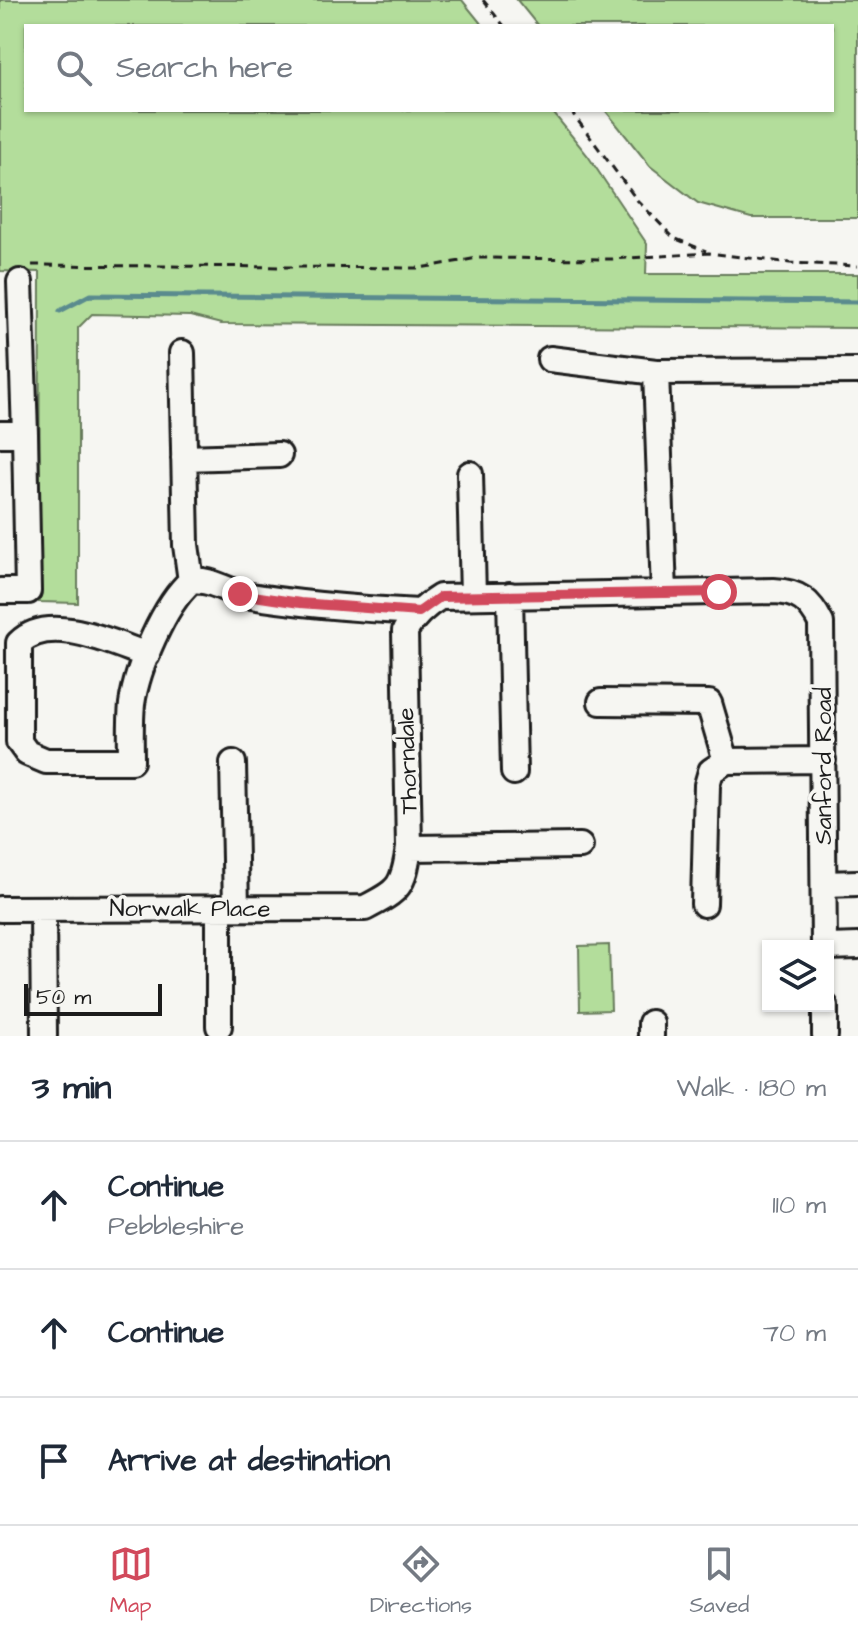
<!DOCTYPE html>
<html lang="en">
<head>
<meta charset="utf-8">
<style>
	body { margin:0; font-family:"Architects Daughter",sans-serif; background:#f6f6f7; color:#1f2937 }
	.controls { position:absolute; right:24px; bottom:24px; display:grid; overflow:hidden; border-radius:0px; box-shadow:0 2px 6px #0004 }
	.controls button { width:72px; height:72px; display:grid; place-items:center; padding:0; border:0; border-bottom:2px solid #e0e1e3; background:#fff; color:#1f2937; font:40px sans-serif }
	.scale { position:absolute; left:24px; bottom:20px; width:138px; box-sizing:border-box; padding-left:8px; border:4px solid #1c1c1c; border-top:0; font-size:22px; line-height:28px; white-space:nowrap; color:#1c1c1c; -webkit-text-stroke:6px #f6f6f2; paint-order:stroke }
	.stop { position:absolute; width:24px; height:24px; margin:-18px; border:6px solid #d1495b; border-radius:50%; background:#fff }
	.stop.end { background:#d1495b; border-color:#fff; box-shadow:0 2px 8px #0008 }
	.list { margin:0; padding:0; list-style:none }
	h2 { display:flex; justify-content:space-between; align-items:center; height:104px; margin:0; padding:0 32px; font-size:34px }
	h2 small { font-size:26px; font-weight:400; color:#747a83 }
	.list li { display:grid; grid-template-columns:52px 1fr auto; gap:24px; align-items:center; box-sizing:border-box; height:128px; padding:0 32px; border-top:2px solid #e0e1e3 }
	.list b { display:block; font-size:30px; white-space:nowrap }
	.list p { margin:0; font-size:26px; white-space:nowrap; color:#747a83 }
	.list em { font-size:26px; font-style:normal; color:#747a83 }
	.icon { flex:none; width:44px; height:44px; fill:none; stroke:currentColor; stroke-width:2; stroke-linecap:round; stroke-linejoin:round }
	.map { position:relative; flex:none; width:858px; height:1036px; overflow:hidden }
	.search { position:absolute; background:#fff; box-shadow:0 2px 6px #0004; left:24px; right:24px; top:24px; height:88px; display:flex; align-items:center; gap:20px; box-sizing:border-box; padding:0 28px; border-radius:0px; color:#747a83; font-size:30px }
	.sheet { height:488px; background:#fff }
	nav { display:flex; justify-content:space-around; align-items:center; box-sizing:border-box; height:112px; border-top:2px solid #e0e1e3; background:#fff; font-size:22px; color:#747a83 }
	nav a { display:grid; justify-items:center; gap:4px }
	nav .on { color:#d1495b }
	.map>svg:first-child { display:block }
	.green { fill:#b3dd9b; stroke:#687c5c; stroke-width:2 }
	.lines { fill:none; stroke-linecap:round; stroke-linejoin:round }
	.stream { stroke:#5a8b8e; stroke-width:5 }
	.minor-casing { stroke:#1c1c1c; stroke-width:30 }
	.path { stroke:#1c1c1c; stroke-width:3; stroke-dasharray:8 6; stroke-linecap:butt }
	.minor { stroke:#f6f6f2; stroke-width:24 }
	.route { stroke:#d1495b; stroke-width:10 }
	.labels { text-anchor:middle; stroke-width:7; stroke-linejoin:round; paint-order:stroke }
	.street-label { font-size:24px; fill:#1c1c1c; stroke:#f6f6f2 }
</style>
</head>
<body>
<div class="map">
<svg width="858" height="1036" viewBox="0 0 858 1036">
	<rect width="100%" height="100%" fill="#f6f6f2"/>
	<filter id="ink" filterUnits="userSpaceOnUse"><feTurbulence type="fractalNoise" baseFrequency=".0125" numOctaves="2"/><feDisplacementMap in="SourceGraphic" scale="16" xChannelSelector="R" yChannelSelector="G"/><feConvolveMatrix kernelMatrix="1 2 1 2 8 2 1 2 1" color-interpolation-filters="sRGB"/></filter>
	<g filter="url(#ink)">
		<path class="green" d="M0,0H462L483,26H26V110H551L588,156L647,244L646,274H858V328L221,324L190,316L92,314L78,328V603L39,602L40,272L0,271Z
			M517,0H858V218H751L698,203L650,166L605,110H832V26H538Z
			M609,945L611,1010L580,1011L579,946Z"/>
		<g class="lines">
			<path class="stream" d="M60,311L90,295L858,302"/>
			<g class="minor-casing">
				<path id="minor" d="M20,282L25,434
					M182,353L186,545L191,581
					M550,359L656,372
					M0,434H25L28,591H0
					M184,458L279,455
					M470,474L473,596
					M664,593L656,372L858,371
					M510,595L514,772
					M147,655C113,643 49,612 19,643V742L27,753L46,761H131C131,742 130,723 132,704C137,669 164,604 191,581C211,578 225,591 245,595C302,605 361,609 419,612
					M601,702L709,703L726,761L823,760
					M233,763L236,908
					M409,848L580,846
					M824,884L858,883
					M704,904L707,785L711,771L726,761
					M219,908V1026
					M0,909L365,908C400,890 403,887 409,848L405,631C414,616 425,606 440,597L774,591C799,592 810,601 821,623L824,946
					M43,909L44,1036
					M828,947L858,946
					M825,1006V1036
					M651,1036V1023"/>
			</g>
			<path class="path" d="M483,0L504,26
				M570,110L637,200L674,238L706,251
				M32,265L420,268L478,258L613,259L709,253L790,263L858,266"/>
			<use href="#minor" class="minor"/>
		</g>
	</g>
	<g class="lines" filter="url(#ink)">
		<path class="route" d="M240,594L300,603L419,612L440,597L719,592"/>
	</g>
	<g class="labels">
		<g class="street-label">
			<text transform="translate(407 761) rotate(-92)" y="8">Thorndale</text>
			<text transform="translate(823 766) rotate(-90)" y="8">Sanford Road</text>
			<text x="190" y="916">Norwalk Place</text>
		</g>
	</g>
</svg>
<div class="controls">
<button><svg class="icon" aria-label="layers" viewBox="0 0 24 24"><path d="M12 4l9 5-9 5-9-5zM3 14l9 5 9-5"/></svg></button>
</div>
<div class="scale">50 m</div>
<div class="stop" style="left:719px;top:592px"></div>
<div class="stop end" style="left:240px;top:594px"></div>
<div class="search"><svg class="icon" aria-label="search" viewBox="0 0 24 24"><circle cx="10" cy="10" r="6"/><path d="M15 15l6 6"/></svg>Search here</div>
</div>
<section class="sheet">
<h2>3 min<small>Walk · 180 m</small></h2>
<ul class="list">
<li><svg class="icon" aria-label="ahead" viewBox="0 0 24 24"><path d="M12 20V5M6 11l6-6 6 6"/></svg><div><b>Continue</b><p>Pebbleshire</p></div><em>110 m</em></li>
<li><svg class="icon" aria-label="ahead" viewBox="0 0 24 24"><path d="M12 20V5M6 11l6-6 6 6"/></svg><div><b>Continue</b></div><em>70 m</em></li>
<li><svg class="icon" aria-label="arrive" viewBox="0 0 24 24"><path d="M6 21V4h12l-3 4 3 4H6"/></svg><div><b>Arrive at destination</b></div></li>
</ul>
</section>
<nav>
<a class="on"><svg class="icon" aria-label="map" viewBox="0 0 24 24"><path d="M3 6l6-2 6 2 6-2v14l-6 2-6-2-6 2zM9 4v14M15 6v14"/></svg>Map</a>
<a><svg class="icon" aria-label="directions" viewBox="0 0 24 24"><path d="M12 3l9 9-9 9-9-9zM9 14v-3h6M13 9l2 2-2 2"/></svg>Directions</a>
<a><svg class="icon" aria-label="saved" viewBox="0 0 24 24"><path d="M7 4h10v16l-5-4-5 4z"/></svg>Saved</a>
</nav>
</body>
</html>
